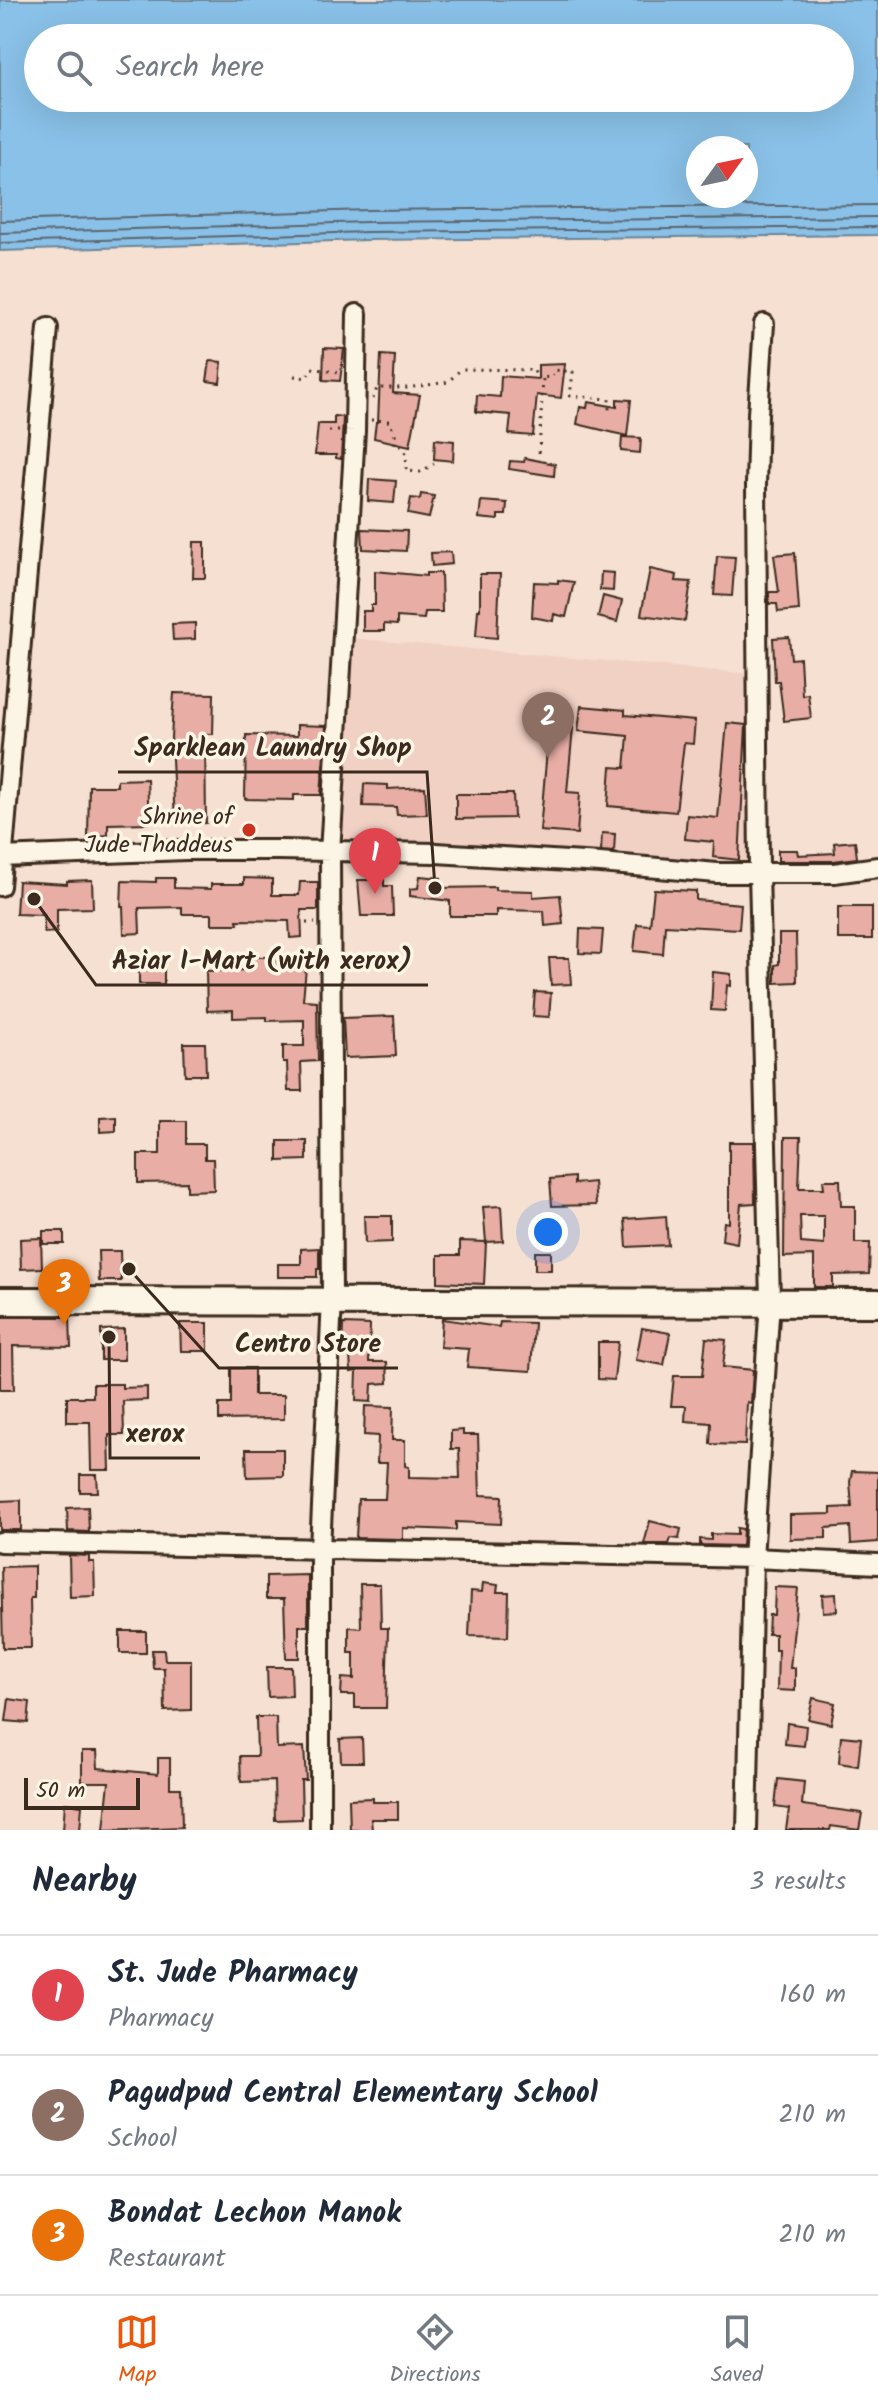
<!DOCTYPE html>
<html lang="en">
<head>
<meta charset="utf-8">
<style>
	body { margin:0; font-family:Kalam,sans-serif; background:#f6f6f7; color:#1f2937 }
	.compass { position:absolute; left:686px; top:136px; width:72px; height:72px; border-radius:50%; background:#fff; box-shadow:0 8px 32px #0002; rotate:57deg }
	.scale { position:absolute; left:24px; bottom:20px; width:116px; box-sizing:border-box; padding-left:8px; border:4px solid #3b2a1e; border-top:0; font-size:22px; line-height:28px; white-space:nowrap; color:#3b2a1e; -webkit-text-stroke:6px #fcf5e5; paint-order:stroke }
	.you { position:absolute; left:548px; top:1232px; width:28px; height:28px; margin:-20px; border:6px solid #fff; border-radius:50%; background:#1a73e8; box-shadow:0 0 0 12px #1a73e833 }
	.badge { display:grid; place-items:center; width:52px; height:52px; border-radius:50%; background:#ea580c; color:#fff; font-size:26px; font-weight:700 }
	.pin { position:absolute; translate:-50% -66px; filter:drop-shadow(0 2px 4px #0008) }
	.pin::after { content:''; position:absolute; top:42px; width:28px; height:24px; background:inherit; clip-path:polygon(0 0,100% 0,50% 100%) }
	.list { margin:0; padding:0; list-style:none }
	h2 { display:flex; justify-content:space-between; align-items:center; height:104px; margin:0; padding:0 32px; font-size:34px }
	h2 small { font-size:26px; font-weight:400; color:#747a83 }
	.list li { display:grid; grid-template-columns:52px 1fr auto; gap:24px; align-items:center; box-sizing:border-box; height:120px; padding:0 32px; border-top:2px solid #e0e1e3 }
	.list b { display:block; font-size:30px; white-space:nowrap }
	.list p { margin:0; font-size:26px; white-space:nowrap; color:#747a83 }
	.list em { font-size:26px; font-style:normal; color:#747a83 }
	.icon { flex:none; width:44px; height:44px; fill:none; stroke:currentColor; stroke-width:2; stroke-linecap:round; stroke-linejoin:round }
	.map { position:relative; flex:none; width:878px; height:1830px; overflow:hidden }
	.search { position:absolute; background:#fff; box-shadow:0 8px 32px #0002; left:24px; right:24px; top:24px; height:88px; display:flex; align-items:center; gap:20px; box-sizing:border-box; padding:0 28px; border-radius:44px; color:#747a83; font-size:30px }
	.sheet { height:464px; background:#fff }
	nav { display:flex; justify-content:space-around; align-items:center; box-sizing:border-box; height:112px; border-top:2px solid #e0e1e3; background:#fff; font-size:22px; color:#747a83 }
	nav a { display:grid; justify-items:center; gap:4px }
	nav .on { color:#ea580c }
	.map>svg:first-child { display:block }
	.built { fill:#f2d1c5 }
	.water { fill:#8ac1e8; stroke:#6a8597; stroke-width:2; fill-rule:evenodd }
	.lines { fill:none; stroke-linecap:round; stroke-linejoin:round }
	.shore { stroke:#5b666f; stroke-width:2 }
	.building { fill:#e8aea6; stroke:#3b2a1e; stroke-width:2; fill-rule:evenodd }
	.street-casing { stroke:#3b2a1e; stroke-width:24 }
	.secondary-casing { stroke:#3b2a1e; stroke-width:32 }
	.path { stroke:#3b2a1e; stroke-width:3; stroke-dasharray:2 6; stroke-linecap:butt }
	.street { stroke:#fcf5e5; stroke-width:18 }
	.secondary { stroke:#fcf5e5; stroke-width:26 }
	.poi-dot { fill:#c8321e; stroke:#fcf5e5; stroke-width:3 }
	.labels { text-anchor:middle; stroke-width:7; stroke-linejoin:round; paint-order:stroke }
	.poi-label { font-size:24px; fill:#3b2a1e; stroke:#fcf5e5; text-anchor:end }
	.leader { fill:none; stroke:#3b2a1e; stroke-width:3 }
	.callout-dot { fill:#3b2a1e; stroke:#fcf5e5; stroke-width:3 }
	.callout-label { font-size:26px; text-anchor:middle; font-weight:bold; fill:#3b2a1e; stroke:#fcf5e5; stroke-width:7; stroke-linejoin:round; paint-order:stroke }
</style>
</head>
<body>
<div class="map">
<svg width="878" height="1830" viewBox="0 0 878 1830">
	<rect width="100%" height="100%" fill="#f6e0d2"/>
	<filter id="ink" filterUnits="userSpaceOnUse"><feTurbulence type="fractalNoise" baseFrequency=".0125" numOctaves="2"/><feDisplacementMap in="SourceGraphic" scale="16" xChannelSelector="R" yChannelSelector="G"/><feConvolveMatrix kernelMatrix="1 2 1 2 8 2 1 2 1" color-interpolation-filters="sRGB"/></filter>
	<g filter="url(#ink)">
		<path class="built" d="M350,638L753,674L750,866L339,843Z"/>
		<path class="water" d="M0,0H878V235L368,240L0,251ZM38,38H840V98H38ZM698,148H746V196H698Z"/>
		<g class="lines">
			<path class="shore" d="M0,221L368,210L878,205
				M0,233L368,222L878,217
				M0,243L368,232L878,227"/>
		</g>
		<path class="building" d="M324,348L344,349L340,381L323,380Z
			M381,355L395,356L393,393L420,395L410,446L374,438L376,422H378Z
			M210,361L222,362L220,383L207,381Z
			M565,364L561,398L537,395L533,436L509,434L511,415L476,412L477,395L500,397L501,376L538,379V365Z
			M617,399L631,400L627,436L577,424L580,407L587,408L588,402L617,407Z
			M334,416L343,417L341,459L336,458V455H315L318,424H334Z
			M622,437L641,438L640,453L621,451Z
			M435,439L454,441L453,461L434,459Z
			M525,458L555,464L554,476L509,469L510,461L524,462Z
			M369,479L396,481L394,503L368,501Z
			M421,494L434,496L429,518L408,514L411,498L420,499Z
			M481,501L507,503L506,515H498V520L479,518Z
			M362,529L407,531L406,551L363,549Z
			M194,542H205V578H193Z
			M451,552L452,564L432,566L431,553Z
			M795,553L799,610L778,612L777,604H769V592H779L774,555Z
			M717,556L735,557L732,596L714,595Z
			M650,569L677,575L676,581L691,582L685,621L641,615Z
			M375,571L426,576V573H441L442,612H425L424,619L397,617V625L384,624V631H363V611H371V605H375Z
			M601,572L614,573L613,591L600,590Z
			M480,574H500L497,638L476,636L478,610H480Z
			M558,580L574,582L566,617L554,614L553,621L532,617L534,582L558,583Z
			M603,596L622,601L617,622L598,617Z
			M195,623V639L173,640L172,624Z
			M789,637L791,659L800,658L802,695L808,694L811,718L784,721L779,681H775L773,638Z
			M174,693L214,694L213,734H205L206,823L175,824L171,737Z
			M581,706L625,710V715L695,721L693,744L684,743L676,812L608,806L611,767L625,768L628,736L578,731Z
			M727,723L746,725L739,860L713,857L714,842L685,839L687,815L718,818Z
			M297,725L326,726L321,795H294V800L245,799L246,735L297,736Z
			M549,726L573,728L567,792L580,793L577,834L540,831Z
			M147,779L149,823L108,824V835L88,837L89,786H117V780Z
			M364,784L388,785V789L425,787L427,814L397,815L396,807L363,806Z
			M456,794H513L514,818L456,819Z
			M602,833L615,834L614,852L601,851Z
			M855,841L857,858L833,861H778V850H797L798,855L835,853L834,843Z
			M420,876L441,878L440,888L495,887V890L533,891V897L560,895L563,924L545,926L544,911L496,910V916H450V901L410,896V889L418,888Z
			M156,878H174V888L211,889V884H244V878L272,879V895H299L300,882H318V910H301L302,937L290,938L289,921L237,920L238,924H212V914H182V907L139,908L140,933L124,934L123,907H121L122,881L156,882Z
			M92,880L93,908L57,909V932L44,933V915L16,914L18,881L67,884V881Z
			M358,880H384V886H392L393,916H361Z
			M654,889L696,891V900L741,904L739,929L665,925L663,954L634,951L637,924L650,925Z
			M838,907H872V939H838Z
			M580,929L603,930L601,954L579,953Z
			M779,934H796L797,982L775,983V965L779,964Z
			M250,957H278V966L306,968L303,1000L317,1001L318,1061L301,1062L302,1091H288L287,1062H283V1046H304V1020L267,1021V1017L233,1018V1010L207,1011L206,971L251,970Z
			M549,958H569L571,984L551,985Z
			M139,961H164V984H139Z
			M713,972L731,974V986L727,985L725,1011L711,1010Z
			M535,992L551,993L549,1017L533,1016Z
			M394,1016L396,1056L345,1058L343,1018Z
			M184,1043H205L206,1075H185Z
			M116,1116V1131L100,1132V1117Z
			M160,1121H186V1144H205V1159H213L214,1190L187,1191V1182L138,1183V1154H160Z
			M785,1137H801L799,1188H824L823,1180H840L841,1206H855V1243H870L869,1274L833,1275V1287H814V1256L784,1257ZM800,1216H824V1245L801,1243Z
			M278,1141H307V1160L278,1161Z
			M729,1142H754L755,1203L741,1204L737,1243L722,1240L724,1222L729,1223Z
			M574,1177V1184L594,1182L596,1205L552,1206L550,1179Z
			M501,1206L503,1241L486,1242L483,1207Z
			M364,1216H392V1242L365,1243Z
			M666,1216L668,1245L627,1247L625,1219Z
			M43,1231H64V1244H43Z
			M41,1238L42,1268L21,1269L20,1239Z
			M460,1241L486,1242L484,1284L438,1282V1255H460Z
			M319,1248V1269H317V1277H278V1264H301V1249Z
			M98,1251H120L121,1281H99Z
			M535,1252H551V1270H535Z
			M0,1317H70L71,1347L13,1346L14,1390H0Z
			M442,1319L499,1327L500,1322L534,1323L531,1371L467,1367L469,1349L440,1347Z
			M180,1323H208V1351H181Z
			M343,1324L370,1325L369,1362H387L388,1383L372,1384L371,1402L356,1401L357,1371L351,1372L350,1355H342Z
			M642,1328L670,1333L664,1365L636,1360Z
			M124,1329V1360H101V1330Z
			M706,1338L726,1340L723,1367L753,1370L751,1403L747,1402L745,1445L710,1444L711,1423L685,1421L686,1406H671L674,1376H702Z
			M598,1342H618L614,1380L598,1379Z
			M231,1368H254V1395H284V1419L219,1420V1404H231Z
			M93,1384H122V1388L147,1387V1400L123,1401L124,1435H109L110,1470H91L90,1422H67V1397H93Z
			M365,1406L393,1407L392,1440H405V1466L409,1467V1477L460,1478L459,1449H451V1431L463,1430V1435H478L480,1495L502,1496L501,1524L456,1522V1530L403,1528V1539L356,1538L358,1499H385L387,1463H377L378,1436L364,1435Z
			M246,1449H283V1476L247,1477Z
			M852,1471L878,1472V1542L851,1544L850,1526L826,1528V1538L790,1539V1515L831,1514V1508L852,1507L850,1482Z
			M80,1475H97L98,1492H80Z
			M21,1500V1530H0V1501Z
			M88,1507L89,1532L68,1531L67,1508Z
			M650,1521L681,1529L679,1539L671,1538L669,1544H644Z
			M737,1528L743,1529L742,1546L700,1545V1539L711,1540V1534L737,1535Z
			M69,1555L89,1556V1562H94L95,1596L70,1597Z
			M34,1566V1598H30L31,1648H3L1,1567Z
			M308,1575V1626H299V1658H286L284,1599H266V1576Z
			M483,1583L498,1585L497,1592H509L508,1637L469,1636L471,1591L482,1592Z
			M360,1584H380L381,1628H388L386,1708H355V1695H341L342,1678L354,1679V1653H349V1627L361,1628Z
			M775,1587L798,1588L790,1668H795V1691L777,1690L778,1650H775V1634H768L769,1615H774Z
			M836,1594L837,1611L823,1612L822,1595Z
			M120,1631H146V1653H120Z
			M152,1650H164L165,1660H191V1710L165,1711L164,1668H153Z
			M267,1667H291L292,1696L268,1697Z
			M813,1698L835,1703L831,1724L808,1719Z
			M9,1699L30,1702L28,1723L6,1721Z
			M256,1717H276L277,1748L304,1747L306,1780H301L302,1819L275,1820L274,1781L241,1782L240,1756H257Z
			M787,1723L806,1726L804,1746L785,1744Z
			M841,1736L861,1738L858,1766L839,1763Z
			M362,1738L363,1762H341L340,1739Z
			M82,1751H97L98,1768L158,1774V1758H170V1788H181L182,1827L104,1830L109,1782H82Z
			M778,1779L804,1782L802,1805L862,1813L859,1830L831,1826L830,1830H786L789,1809L775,1807Z
			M373,1798V1802H398V1819H371L372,1830H350L349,1799Z
			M65,1803L82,1805L80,1830H63Z"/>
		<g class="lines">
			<g class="street-casing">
				<path id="street" d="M0,857L186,850H279L436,853L600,863L717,873H834L878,867
					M0,886L48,328
					M0,1542L753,1558L878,1564
					M320,1830V1548L332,1300L330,853L355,431L357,314
					M747,1830L753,1558L770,1301L759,873L756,485L758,414L764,324"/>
			</g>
			<g class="secondary-casing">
				<path id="secondary" d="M0,1301L878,1303"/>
			</g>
			<path class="path" d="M294,376L306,378L312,368L341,373
				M373,399L377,388H407L448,382L461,369L534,370L536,378L552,377L555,370L573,372L570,396L609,399V415
				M371,420L389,421L395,434V445L402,447L406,453L407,471L420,472L434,464
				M329,431H339
				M539,453L543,378
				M306,923H315
				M285,965L314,953"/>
			<use href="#street" class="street"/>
			<use href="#secondary" class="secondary"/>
		</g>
	</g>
	<circle class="poi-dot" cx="249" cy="830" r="8"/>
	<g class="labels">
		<g class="poi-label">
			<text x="233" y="824">Shrine of<tspan x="233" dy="28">Jude Thaddeus</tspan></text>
		</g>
	</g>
	<path class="leader" d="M435 888L427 772H118M34 899L96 985H428M129 1269L219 1368H398M109 1337L110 1458H200"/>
	<g class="callout-dot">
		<circle cx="435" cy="888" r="8"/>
		<circle cx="34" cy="899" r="8"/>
		<circle cx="129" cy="1269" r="8"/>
		<circle cx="109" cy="1337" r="8"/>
	</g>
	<g class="callout-label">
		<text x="273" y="756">Sparklean Laundry Shop</text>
		<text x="262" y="969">Aziar I-Mart (with xerox)</text>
		<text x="308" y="1352">Centro Store</text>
		<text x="155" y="1442">xerox</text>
	</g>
</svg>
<svg class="compass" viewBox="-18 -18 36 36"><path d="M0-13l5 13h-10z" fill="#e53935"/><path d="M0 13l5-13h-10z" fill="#747a83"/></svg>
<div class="scale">50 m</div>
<div class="you"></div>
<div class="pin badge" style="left:375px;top:894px;background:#e0444e">1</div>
<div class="pin badge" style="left:548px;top:758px;background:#8d6e63">2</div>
<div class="pin badge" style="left:64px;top:1325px;background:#e8710a">3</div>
<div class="search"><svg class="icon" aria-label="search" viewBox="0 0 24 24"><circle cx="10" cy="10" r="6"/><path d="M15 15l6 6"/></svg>Search here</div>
</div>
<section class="sheet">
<h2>Nearby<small>3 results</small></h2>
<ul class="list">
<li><span class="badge" style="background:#e0444e">1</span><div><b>St. Jude Pharmacy</b><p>Pharmacy</p></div><em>160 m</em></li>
<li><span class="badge" style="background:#8d6e63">2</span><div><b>Pagudpud Central Elementary School</b><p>School</p></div><em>210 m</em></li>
<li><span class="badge" style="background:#e8710a">3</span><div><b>Bondat Lechon Manok</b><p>Restaurant</p></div><em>210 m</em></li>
</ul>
</section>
<nav>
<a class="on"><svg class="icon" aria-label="map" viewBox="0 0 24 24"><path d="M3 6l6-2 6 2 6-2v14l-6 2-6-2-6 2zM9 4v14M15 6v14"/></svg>Map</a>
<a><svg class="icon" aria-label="directions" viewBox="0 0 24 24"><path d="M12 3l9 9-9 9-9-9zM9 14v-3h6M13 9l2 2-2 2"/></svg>Directions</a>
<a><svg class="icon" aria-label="saved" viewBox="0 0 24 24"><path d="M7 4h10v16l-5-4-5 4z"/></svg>Saved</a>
</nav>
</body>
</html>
